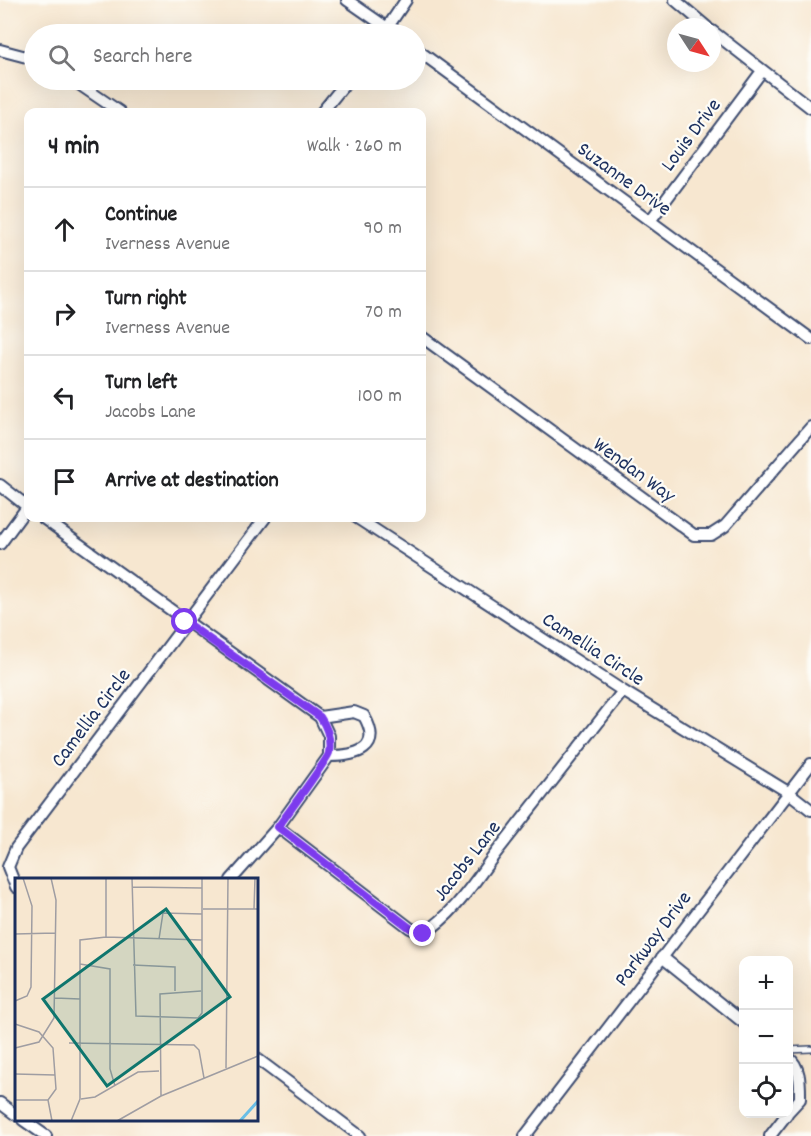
<!DOCTYPE html>
<html lang="en">
<head>
<meta charset="utf-8">
<style>
	body { margin:0; font-family:Dekko,sans-serif; background:#f6f6f6; color:#202124 }
	.controls { position:absolute; right:18px; bottom:18px; display:grid; overflow:hidden; border-radius:12px; box-shadow:0 6px 24px #0002 }
	.controls button { width:54px; height:54px; display:grid; place-items:center; padding:0; border:0; border-bottom:2px solid #e0e0e0; background:#fff; color:#202124; font:30px sans-serif }
	.compass { position:absolute; left:667px; top:18px; width:54px; height:54px; border-radius:50%; background:#fff; box-shadow:0 6px 24px #0002; rotate:126deg }
	.stop { position:absolute; width:18px; height:18px; margin:-14px; border:4px solid #7c3aed; border-radius:50%; background:#fff }
	.stop.end { background:#7c3aed; border-color:#fff; box-shadow:0 2px 6px #0008 }
	.list { margin:0; padding:0; list-style:none }
	h2 { display:flex; justify-content:space-between; align-items:center; height:78px; margin:0; padding:0 24px; font-size:26px }
	h2 small { font-size:20px; font-weight:400; color:#757577 }
	.list li { display:grid; grid-template-columns:39px 1fr auto; gap:18px; align-items:center; box-sizing:border-box; height:84px; padding:0 24px; border-top:2px solid #e0e0e0 }
	.list b { display:block; font-size:22px; white-space:nowrap }
	.list p { margin:0; font-size:20px; white-space:nowrap; color:#757577 }
	.list em { font-size:20px; font-style:normal; color:#757577 }
	.icon { flex:none; width:33px; height:33px; fill:none; stroke:currentColor; stroke-width:2; stroke-linecap:round; stroke-linejoin:round }
	.map { position:relative; flex:none; width:811px; height:1136px; overflow:hidden }
	.search { position:absolute; background:#fff; box-shadow:0 6px 24px #0002; left:24px; top:24px; width:402px; height:66px; display:flex; align-items:center; gap:15px; box-sizing:border-box; padding:0 21px; border-radius:33px; color:#757577; font-size:22px }
	.panel { position:absolute; background:#fff; box-shadow:0 6px 24px #0002; left:24px; top:108px; width:402px; height:414px; border-radius:12px }
	.map>svg:first-child { display:block }
	.lines { fill:none; stroke-linecap:round; stroke-linejoin:round }
	.lane-casing { stroke:#3c4b6f; stroke-width:8 }
	.street-casing { stroke:#3c4b6f; stroke-width:14 }
	.lane { stroke:#fff; stroke-width:5 }
	.street { stroke:#fff; stroke-width:10 }
	.route { stroke:#7c3aed; stroke-width:8 }
	.labels { text-anchor:middle; stroke-width:4.5; stroke-linejoin:round; paint-order:stroke }
	.street-label { font-size:21px; fill:#1b2f5e; stroke:#fdfcf7 }
	.inset-river { fill:none; stroke:#6abee6; stroke-width:3 }
	.inset-road { fill:none; stroke:#9f9da2; stroke-width:1.5 }
	.view { fill:#0f766e; fill-opacity:0.15; stroke:#0f766e; stroke-width:3 }
	.inset-edge { fill:none; stroke:#1b2f5e; stroke-width:3 }
</style>
</head>
<body>
<div class="map">
<svg width="811" height="1136" viewBox="0 0 811 1136">
	<rect width="100%" height="100%" fill="#fdfcf7"/>
	<filter id="ink" filterUnits="userSpaceOnUse"><feTurbulence type="fractalNoise" baseFrequency=".0167" numOctaves="2"/><feDisplacementMap in="SourceGraphic" scale="12" xChannelSelector="R" yChannelSelector="G"/><feConvolveMatrix kernelMatrix="1 2 1 2 8 2 1 2 1" color-interpolation-filters="sRGB"/></filter>
	<filter id="wash" filterUnits="userSpaceOnUse"><feTurbulence type="fractalNoise" baseFrequency=".008" numOctaves="4" result="noise"/><feDisplacementMap in="SourceGraphic" scale="24" xChannelSelector="R" yChannelSelector="G"/><feGaussianBlur stdDeviation="1.35" result="paint"/><feColorMatrix in="noise" values="0 0 0 0 0 0 0 0 0 0 0 0 0 0 0 0 0 1.4 0 .05"/><feComposite in="paint" operator="in"/></filter>
	<g filter="url(#wash)">
		<rect width="100%" height="100%" fill="#f7e7d0"/>
	</g>
	<g filter="url(#ink)">
		<g class="lines">
			<g class="lane-casing">
				<path id="lane" d="M788,1050L811,1049"/>
			</g>
			<g class="street-casing">
				<path id="street" d="M347,0L396,34
					M675,0L707,27
					M712,31L811,108
					M383,34L406,0
					M416,49L811,339
					M0,50L34,59
					M73,80L120,112
					M322,112L348,80
					M650,221L762,71
					M422,337L694,535H711L725,526L811,427
					M0,485L28,507
					M43,518L320,717L329,736V756L278,827L231,880
					M357,518L623,691L788,792L811,810
					M0,544L28,506
					M320,717L354,712L364,716C383,749 357,756 329,756
					M278,827L410,928L423,934C457,912 475,880 499,849C540,796 582,744 623,691
					M16,887L8,867L16,848L265,518
					M662,957L744,1023
					M788,1057C801,1067 800,1084 800,1099L788,1112
					M256,1058L360,1136
					M0,1103L16,1115
					M23,1120L46,1136
					M525,1136L811,764
					M770,1136L787,1114"/>
			</g>
			<use href="#lane" class="lane"/>
			<use href="#street" class="street"/>
		</g>
	</g>
	<g class="lines" filter="url(#ink)">
		<path class="route" d="M185,622L320,717C327,727 331,740 329,753C328,759 285,817 278,827L410,928L423,934"/>
	</g>
	<g class="labels">
		<g class="street-label">
			<text transform="translate(690 134) rotate(-53)" y="7">Louis Drive</text>
			<text transform="translate(625 178) rotate(36)" y="7">Suzanne Drive</text>
			<text transform="translate(635 469) rotate(36)" y="7">Wendan Way</text>
			<text transform="translate(594 648) rotate(33)" y="7">Camellia Circle</text>
			<text transform="translate(90 717) rotate(-53)" y="7">Camellia Circle</text>
			<text transform="translate(466 860) rotate(-52)" y="7">Jacobs Lane</text>
			<text transform="translate(652 938) rotate(-53)" y="7">Parkway Drive</text>
		</g>
	</g>
	<g transform="translate(15 878)">
		<rect width="243" height="243" fill="#f7e7d0"/>
		<path class="inset-river" d="M225,243L243,223"/>
		<path class="inset-road" d="M117,0L121,138L183,140L187,135V0M117,9L187,10M188,31H243M239,31L240,0M0,56L40,55M91,59V0M144,61L148,35L187,36M65,86L95,91V191L100,208M118,87L160,89V113M40,120L65,121M0,123L12,118L16,109L17,28L8,0M0,146L24,154L38,170L41,211L33,222M54,165L179,167L184,172L189,200M0,170L24,164L39,140L41,22L36,0M211,190L213,0M0,196L40,197M146,218L145,116L186,113M66,221L80,219L123,194L144,193M0,222H33M33,222L37,243M56,243L65,221V62L91,59L187,62M102,243L146,218L243,178"/>
		<path class="view" d="M151,31L215,119L92,208L28,121Z"/>
		<rect width="243" height="243" class="inset-edge"/>
	</g>
</svg>
<div class="controls">
<button>+</button>
<button>−</button>
<button><svg class="icon" aria-label="locate" viewBox="0 0 24 24"><circle cx="12" cy="12" r="6"/><path d="M12 2v4M12 18v4M2 12h4M18 12h4"/></svg></button>
</div>
<svg class="compass" viewBox="-18 -18 36 36"><path d="M0-13l5 13h-10z" fill="#e53935"/><path d="M0 13l5-13h-10z" fill="#757577"/></svg>
<div class="stop" style="left:185px;top:622px"></div>
<div class="stop end" style="left:423px;top:934px"></div>
<div class="search"><svg class="icon" aria-label="search" viewBox="0 0 24 24"><circle cx="10" cy="10" r="6"/><path d="M15 15l6 6"/></svg>Search here</div>
<section class="panel">
<h2>4 min<small>Walk · 260 m</small></h2>
<ul class="list">
<li><svg class="icon" aria-label="ahead" viewBox="0 0 24 24"><path d="M12 20V5M6 11l6-6 6 6"/></svg><div><b>Continue</b><p>Iverness Avenue</p></div><em>90 m</em></li>
<li><svg class="icon" aria-label="right" viewBox="0 0 24 24"><path d="M7 20v-9h11M14 6l5 5-5 5"/></svg><div><b>Turn right</b><p>Iverness Avenue</p></div><em>70 m</em></li>
<li><svg class="icon" aria-label="left" viewBox="0 0 24 24"><path d="M17 20v-9H6M10 6l-5 5 5 5"/></svg><div><b>Turn left</b><p>Jacobs Lane</p></div><em>100 m</em></li>
<li><svg class="icon" aria-label="arrive" viewBox="0 0 24 24"><path d="M6 21V4h12l-3 4 3 4H6"/></svg><div><b>Arrive at destination</b></div></li>
</ul>
</section>
</div>
</body>
</html>
